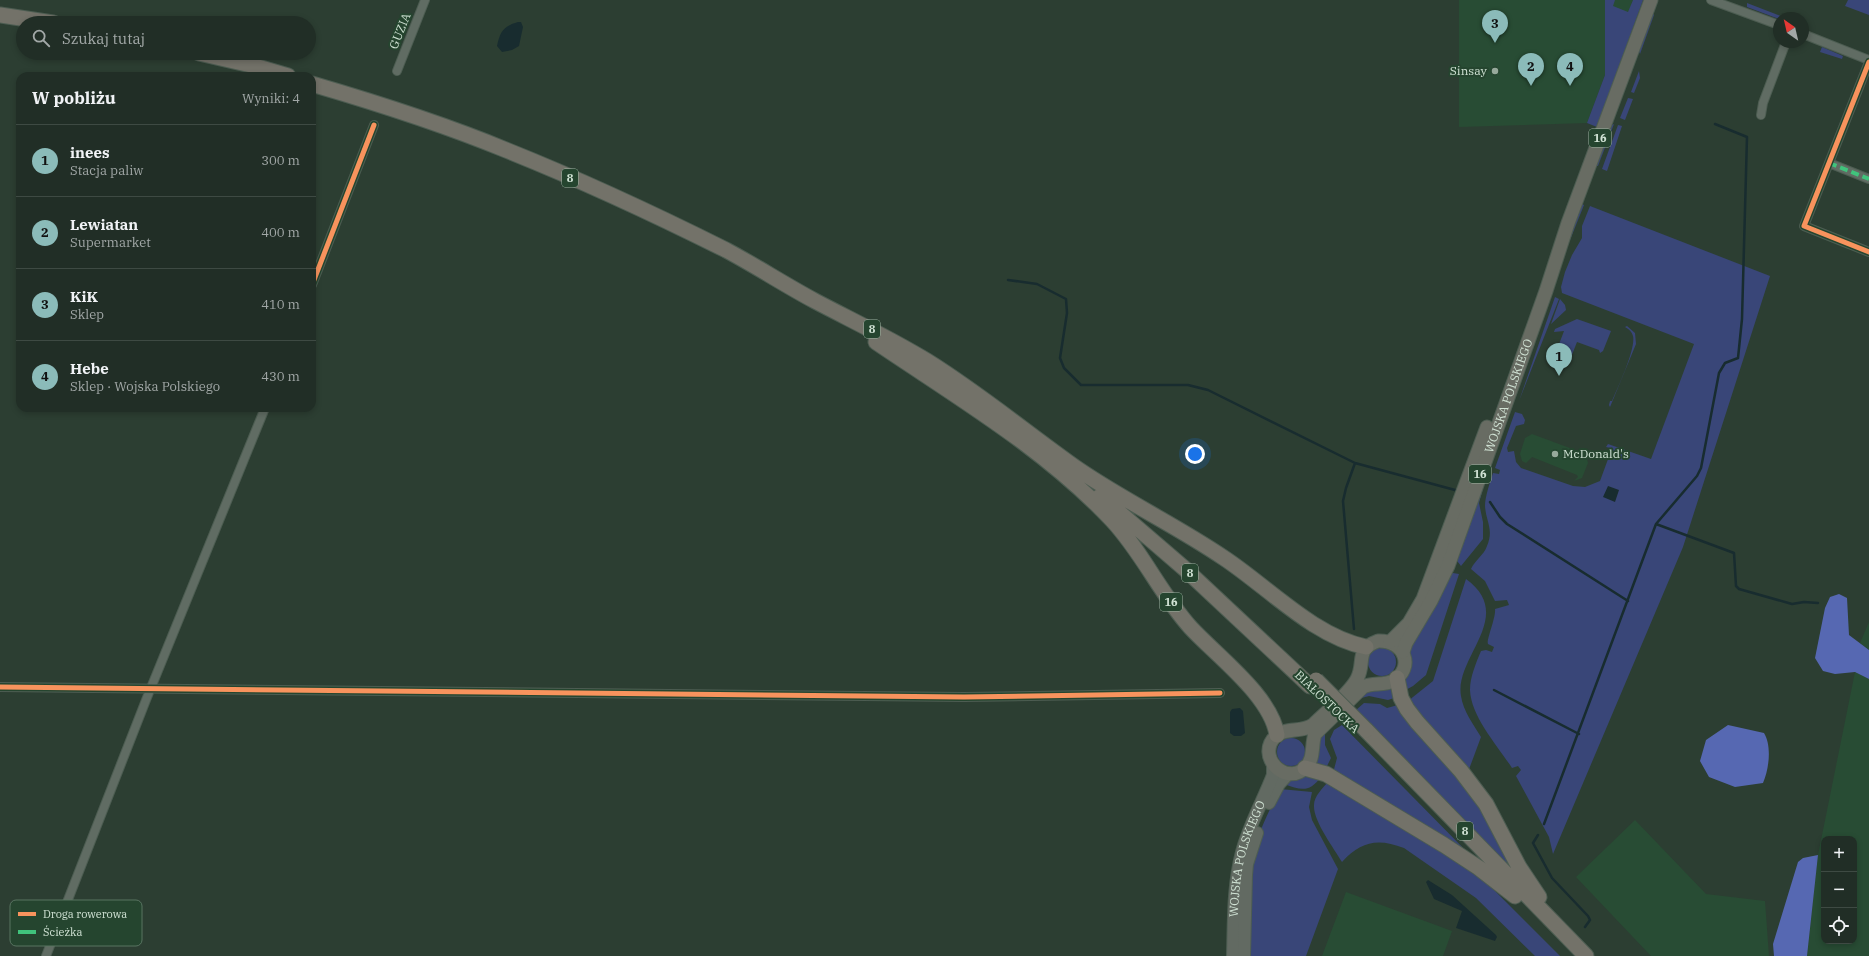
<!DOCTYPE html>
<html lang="pl">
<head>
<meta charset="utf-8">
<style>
	body { margin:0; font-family:"IBM Plex Serif",serif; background:#29362e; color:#f1f3f6 }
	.controls { position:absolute; right:12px; bottom:12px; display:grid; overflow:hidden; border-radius:8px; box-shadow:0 2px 6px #0003 }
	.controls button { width:36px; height:36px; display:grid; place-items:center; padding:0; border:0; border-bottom:1px solid #3e4a43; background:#212e26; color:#f1f3f6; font:20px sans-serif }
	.compass { position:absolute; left:1773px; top:12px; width:36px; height:36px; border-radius:50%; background:#212e26; box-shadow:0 2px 6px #0003; rotate:326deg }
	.you { position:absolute; left:1195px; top:454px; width:14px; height:14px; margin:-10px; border:3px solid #fff; border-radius:50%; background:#1a73e8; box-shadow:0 0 0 6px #1a73e833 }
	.badge { display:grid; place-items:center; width:26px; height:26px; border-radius:50%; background:#8bbbb9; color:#111; font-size:13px; font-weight:700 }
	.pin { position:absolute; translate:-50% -33px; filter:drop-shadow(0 1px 2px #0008) }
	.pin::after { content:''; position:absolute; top:21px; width:14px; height:12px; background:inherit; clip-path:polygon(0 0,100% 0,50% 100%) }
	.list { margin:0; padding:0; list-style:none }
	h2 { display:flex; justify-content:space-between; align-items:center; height:52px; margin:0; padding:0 16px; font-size:17px }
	h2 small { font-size:13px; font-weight:400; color:#a2a8a7 }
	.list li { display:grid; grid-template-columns:26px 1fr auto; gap:12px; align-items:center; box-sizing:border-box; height:72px; padding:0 16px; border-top:1px solid #3e4a43 }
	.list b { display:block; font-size:15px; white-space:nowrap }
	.list p { margin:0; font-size:13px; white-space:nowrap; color:#a2a8a7 }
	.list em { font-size:13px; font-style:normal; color:#a2a8a7 }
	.icon { flex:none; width:22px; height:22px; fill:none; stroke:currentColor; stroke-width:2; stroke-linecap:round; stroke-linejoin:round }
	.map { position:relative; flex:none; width:1869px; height:956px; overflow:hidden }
	.search { position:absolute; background:#212e26; box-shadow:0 2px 6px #0003; left:16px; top:16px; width:300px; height:44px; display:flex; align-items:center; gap:10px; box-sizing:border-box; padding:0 14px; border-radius:22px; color:#a2a8a7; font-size:15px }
	.panel { position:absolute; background:#212e26; box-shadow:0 2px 6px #0003; left:16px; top:72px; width:300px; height:340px; border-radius:12px }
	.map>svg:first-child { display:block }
	.built { fill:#284c34; fill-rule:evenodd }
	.green { fill:#394678 }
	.forest { fill:#5668b2 }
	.water { fill:#182c2f }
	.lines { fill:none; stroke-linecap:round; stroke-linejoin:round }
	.stream { stroke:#182c2f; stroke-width:2.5 }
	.street-casing { stroke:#4d5d52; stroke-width:10 }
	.secondary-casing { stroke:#4d5d52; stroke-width:14 }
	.primary-casing { stroke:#4d5d52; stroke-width:15 }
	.highway-casing { stroke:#4d5d52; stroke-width:17 }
	.street { stroke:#606c63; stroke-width:8 }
	.secondary { stroke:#626a62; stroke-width:12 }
	.primary { stroke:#686c63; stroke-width:13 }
	.highway { stroke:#737269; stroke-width:15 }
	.highway-bridge-casing { stroke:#4d5d52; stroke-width:17; stroke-linecap:butt }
	.highway-bridge { stroke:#737269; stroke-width:15 }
	.quiet { stroke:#40c37c; stroke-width:4; stroke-dasharray:8 4; stroke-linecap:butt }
	.cycleway-casing { stroke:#25452f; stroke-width:8 }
	.cycleway { stroke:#f8935d; stroke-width:5 }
	.poi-dot { fill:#97a99b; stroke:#25452f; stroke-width:1.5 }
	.labels { text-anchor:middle; stroke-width:4; stroke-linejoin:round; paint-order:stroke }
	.shield { fill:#25452f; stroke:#9db3a2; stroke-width:1 }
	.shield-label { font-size:11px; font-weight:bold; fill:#d0e2d4 }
	.street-label { font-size:12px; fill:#d0e2d4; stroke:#25452f }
	.poi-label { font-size:12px; fill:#d0e2d4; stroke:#25452f; text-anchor:end }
	.key { fill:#25452f; stroke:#587461; stroke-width:1 }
	.key-label { font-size:11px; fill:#d0e2d4 }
</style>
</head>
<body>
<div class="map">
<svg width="1869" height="956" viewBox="0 0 1869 956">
	<rect width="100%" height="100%" fill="#2c3e32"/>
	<path class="built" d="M1459,0H1633L1587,123L1459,127Z
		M1532,434L1586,454L1588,463L1582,478L1574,481L1578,477L1577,475L1532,457L1526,463L1522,461L1520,454L1525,438Z
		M1869,622V650L1860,643Z
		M1855,672L1869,679V956H1807L1818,855ZM1824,839H1854V941H1824Z
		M1635,820L1706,894L1765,901L1769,956H1651L1576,877Z
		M1346,892L1452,931L1443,956H1322Z"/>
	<path class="green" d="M1605,0H1615L1613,6L1628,12L1633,0H1643L1597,127L1587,123L1605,75Z
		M1848,0H1869V15L1845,6Z
		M1747,3L1786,18H1779V19L1747,7Z
		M1653,14L1654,15L1640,54L1639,51Z
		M1822,47L1843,56L1842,59L1820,52Z
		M1639,71L1640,78L1634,93L1631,92Z
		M1628,98L1633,99L1625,120L1620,118Z
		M1614,124L1598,166H1596L1612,125Z
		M1618,125L1622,126L1607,171L1602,169Z
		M1582,204L1584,205L1570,240V237Z
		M1590,206L1770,276L1683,547L1553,854L1549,837L1516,776L1521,770L1518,766L1512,768C1498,746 1471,717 1470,690C1470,677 1476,663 1481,651L1486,650L1492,652L1494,647C1492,646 1490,645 1488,644C1486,640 1496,618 1495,609L1509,605L1507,600L1495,601L1485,581L1471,569C1475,560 1484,555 1487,546C1494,529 1486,522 1485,506C1485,497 1490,482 1493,473L1499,474L1500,470L1495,468L1515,412L1522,414L1525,420L1524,424L1516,426L1507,448L1508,452L1514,451L1516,462L1521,468L1573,486L1585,487L1600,481L1611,451V448L1606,447L1608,444L1651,459L1694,344L1562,293L1561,287L1565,272L1572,255L1582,238V226Z
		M1555,297L1559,299L1519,401Z
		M1560,299L1565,305L1566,310L1551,324Z
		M1577,319L1611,331L1603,351L1600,353L1599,350L1577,342L1568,365L1553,360L1564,331L1554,332L1555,329Z
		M1627,326L1635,333L1636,344L1610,407L1609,405L1610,401H1612C1618,387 1636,349 1633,336C1632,332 1629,329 1625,327Z
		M1488,470L1479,503L1483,522V539L1461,566L1454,557Z
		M1453,573L1459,574L1426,675L1413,686L1402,692L1409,646L1446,576Z
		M1466,579C1517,616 1454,657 1461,696C1463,711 1474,725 1481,737L1468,772L1408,701L1433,681Z
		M1368 662a14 14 0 1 1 28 0a14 14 0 1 1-28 0Z
		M1392,686L1394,698L1388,700L1369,696L1354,700L1366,690Z
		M1364,703L1380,704L1387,708L1398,705L1464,784L1487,819L1524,888L1356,710Z
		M1342,725L1475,860L1333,773L1337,758L1330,739L1334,730Z
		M1325,730V745L1331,758L1326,768L1314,764L1319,737Z
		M1277 752a14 14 0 1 1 28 0a14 14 0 1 1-28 0Z
		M1311,774L1321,777C1309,793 1301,790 1284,784L1291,780Z
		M1328,782L1418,836L1487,883L1560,956H1535L1476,898L1404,848C1378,838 1361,841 1342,862C1334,848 1313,821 1314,805C1314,796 1323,788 1328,782Z
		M1280,789L1312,792L1309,807L1312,820L1338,869L1306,956H1247C1248,922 1246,885 1254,852C1259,830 1270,809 1280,789Z"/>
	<path class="forest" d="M1839,594L1847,598L1849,635L1869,650V679L1855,672L1835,674L1823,671L1815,658L1825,608L1830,597Z
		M1728,725L1764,733C1772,746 1769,769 1763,783L1735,787L1709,777L1700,761L1706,740Z
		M1818,855L1807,956H1774L1773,944L1798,862L1803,858Z"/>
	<path class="water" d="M518,22H521L523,27L519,46L512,50L502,52L497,46C500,31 504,26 518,22Z
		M1608,486L1619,490L1615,502L1603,497Z
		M1240,708L1243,711L1245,733L1241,736H1234L1230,733V712L1232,709Z
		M1428,880L1452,895L1496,935L1497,937L1495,941L1456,928L1462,911L1434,899L1426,882Z"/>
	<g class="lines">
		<path class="stream" d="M1008,280L1037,284L1066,299L1067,313L1060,358L1064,368L1081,385H1188L1208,390L1355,463L1455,490
			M1490,502L1500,517L1507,524L1628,601
			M1656,524L1734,553L1736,586L1739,589L1792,604L1804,602L1818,603
			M1354,629L1343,501L1346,488L1355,463
			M1494,690L1579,734
			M1544,824L1656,524L1697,476L1701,468L1719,373L1725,363L1738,358L1742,319L1747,137L1715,124
			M1538,835L1533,843L1552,878L1588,916L1590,920L1585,927"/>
		<g class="street-casing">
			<path id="street" d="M1711,0L1779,25
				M1803,34L1869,60
				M1869,62L1804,226L1869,252
				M397,71L425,0
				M1761,115L1763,103L1786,42
				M1829,163L1869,179
				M312,285L374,125
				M0,687L964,697L1220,693
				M46,956L146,700L265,408"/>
		</g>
		<g class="secondary-casing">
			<g id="secondary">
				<path d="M1269,803L1279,784L1289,773"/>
				<path id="s1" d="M1233,956C1234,921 1233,886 1242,852C1249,825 1263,801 1273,775V765"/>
				<path d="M1244,956L1246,875L1247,864L1257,833"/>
			</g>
		</g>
		<g class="primary-casing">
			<g id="primary">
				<path d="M1378,641C1405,640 1415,668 1393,681C1383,686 1373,682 1363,687L1315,734C1311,745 1315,759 1305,768C1285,787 1255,755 1276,736C1286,727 1301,733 1313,725C1325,713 1349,694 1357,679C1366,662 1354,650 1378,641Z"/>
				<path d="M1390,642L1409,623L1423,599L1487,427"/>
				<path id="s2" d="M1403,652L1406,643L1431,601L1448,566L1546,291L1568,223L1651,0"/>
			</g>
		</g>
		<g class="highway-casing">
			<path id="highway" d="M0,15L53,23
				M199,53L251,65L288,76
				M312,84C377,103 443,124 506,150C581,180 654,214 726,250C756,266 785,285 815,301C853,321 891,339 927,361C980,394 1028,434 1079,470C1126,502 1177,526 1224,558C1268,587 1313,636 1366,647
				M876,342C957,397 1044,448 1112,520C1143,553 1161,595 1191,628C1218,657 1271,696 1277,735
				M1099,497L1113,507L1185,569L1310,686
				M1397,678L1401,698L1407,709L1417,722L1461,771L1486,804L1519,867L1539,897
				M1366,730L1586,956
				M1305,768L1326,774L1444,845L1479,868L1515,896"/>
		</g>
		<use href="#street" class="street"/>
		<use href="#secondary" class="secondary"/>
		<use href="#primary" class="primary"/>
		<use href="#highway" class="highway"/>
		<g class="highway-bridge-casing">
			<path id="highway-bridge" d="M1316,680L1366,730"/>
		</g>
		<use href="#highway-bridge" class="highway-bridge"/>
		<path class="quiet" d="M1829,163L1869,179"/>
		<g class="cycleway-casing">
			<path id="cycleway" d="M1869,62L1804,226L1869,252
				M312,285L374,125
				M0,687L964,697L1220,693"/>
		</g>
		<use href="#cycleway" class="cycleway"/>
	</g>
	<g class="poi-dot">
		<circle cx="1495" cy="71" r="4"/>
		<circle cx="1555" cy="454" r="4"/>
	</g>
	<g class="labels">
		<g class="shield">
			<rect x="1589" y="129" width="22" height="18" rx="3"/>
			<rect x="562" y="169" width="16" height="18" rx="3"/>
			<rect x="864" y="320" width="16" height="18" rx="3"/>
			<rect x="1469" y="465" width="22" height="18" rx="3"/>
			<rect x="1182" y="564" width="16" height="18" rx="3"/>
			<rect x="1160" y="593" width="22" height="18" rx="3"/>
			<rect x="1457" y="822" width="16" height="18" rx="3"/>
		</g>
		<g class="shield-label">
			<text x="1600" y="142">16</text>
			<text x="570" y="182">8</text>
			<text x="872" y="333">8</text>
			<text x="1480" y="478">16</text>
			<text x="1190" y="577">8</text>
			<text x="1171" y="606">16</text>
			<text x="1465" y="835">8</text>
		</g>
		<g class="street-label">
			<text transform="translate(400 31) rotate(-68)" y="4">GUZIA</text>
			<text dy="4" stroke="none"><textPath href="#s2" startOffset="278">WOJSKA POLSKIEGO</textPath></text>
			<text transform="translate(1327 702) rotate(44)" y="4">BIAŁOSTOCKA</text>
			<text dy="4" stroke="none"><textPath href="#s1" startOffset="99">WOJSKA POLSKIEGO</textPath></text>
		</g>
		<g class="poi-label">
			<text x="1487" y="75">Sinsay</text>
			<text x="1563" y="458" text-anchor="start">McDonald's</text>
		</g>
	</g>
	<rect x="10" y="900" width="132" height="46" rx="6" class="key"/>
	<rect x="18" y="912" width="18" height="4" fill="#f8935d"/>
	<rect x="18" y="930" width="18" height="4" fill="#40c37c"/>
	<g class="key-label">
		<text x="43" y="918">Droga rowerowa</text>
		<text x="43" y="936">Ścieżka</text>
	</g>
</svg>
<div class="controls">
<button>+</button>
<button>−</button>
<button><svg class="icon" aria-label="locate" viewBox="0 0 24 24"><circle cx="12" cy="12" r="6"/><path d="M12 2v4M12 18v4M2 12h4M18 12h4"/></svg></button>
</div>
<svg class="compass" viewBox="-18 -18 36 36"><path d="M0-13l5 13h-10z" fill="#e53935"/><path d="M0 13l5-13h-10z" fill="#a2a8a7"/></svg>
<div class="you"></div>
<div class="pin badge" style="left:1559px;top:376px">1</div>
<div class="pin badge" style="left:1531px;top:86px">2</div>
<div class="pin badge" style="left:1495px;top:43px">3</div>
<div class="pin badge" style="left:1570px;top:86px">4</div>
<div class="search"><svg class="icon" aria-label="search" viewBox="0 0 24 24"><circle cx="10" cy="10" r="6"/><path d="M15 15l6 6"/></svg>Szukaj tutaj</div>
<section class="panel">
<h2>W pobliżu<small>Wyniki: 4</small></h2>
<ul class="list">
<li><span class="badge">1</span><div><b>inees</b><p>Stacja paliw</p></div><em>300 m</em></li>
<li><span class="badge">2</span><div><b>Lewiatan</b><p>Supermarket</p></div><em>400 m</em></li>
<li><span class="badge">3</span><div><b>KiK</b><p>Sklep</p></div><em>410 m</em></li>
<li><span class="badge">4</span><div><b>Hebe</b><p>Sklep · Wojska Polskiego</p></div><em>430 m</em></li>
</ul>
</section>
</div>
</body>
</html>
